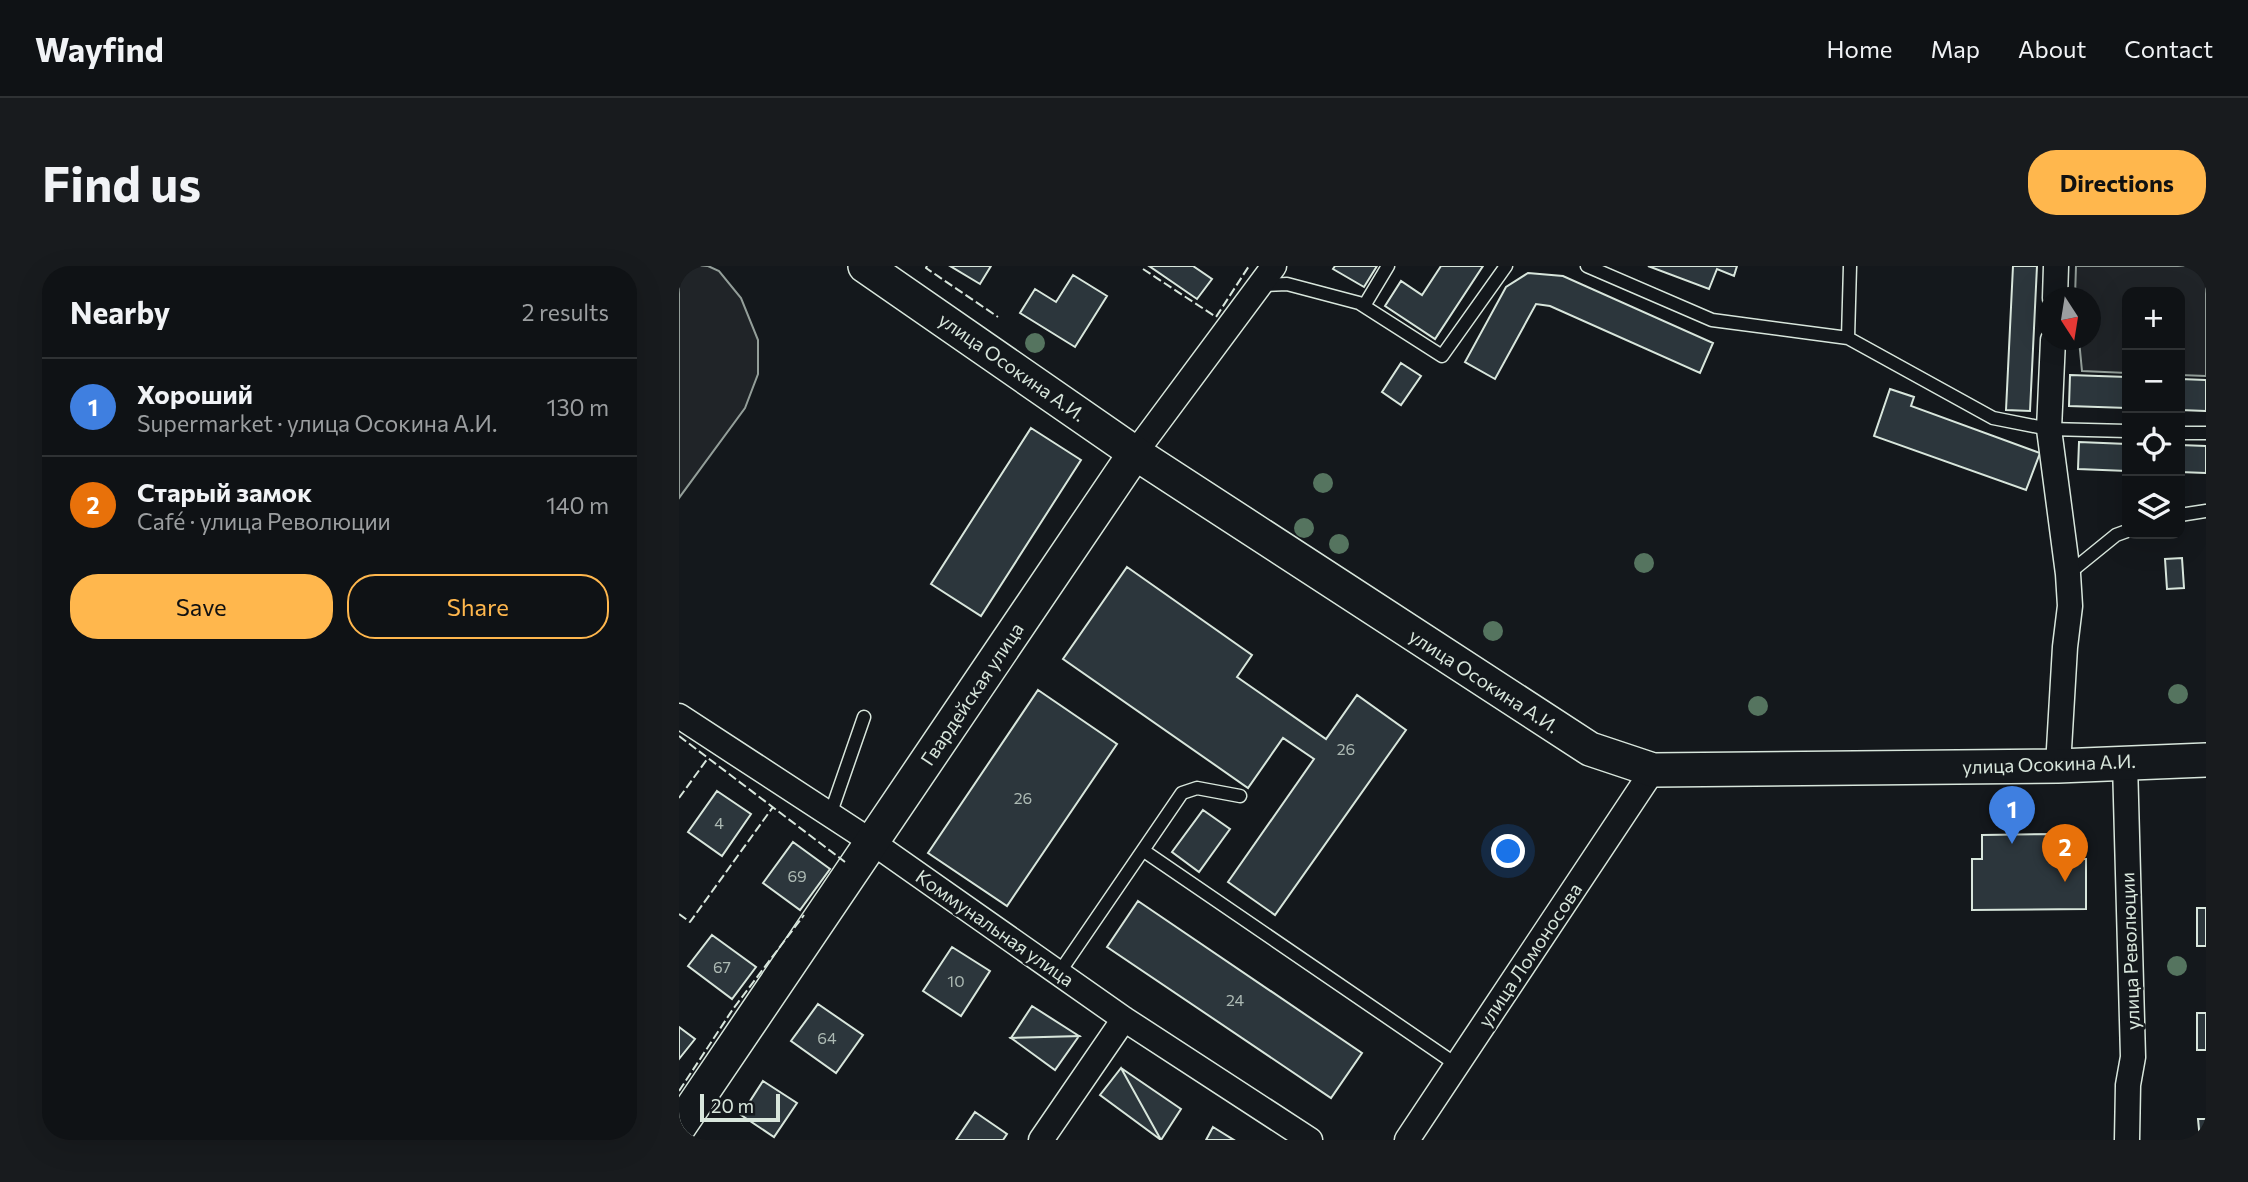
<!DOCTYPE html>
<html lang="en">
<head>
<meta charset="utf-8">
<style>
	body { margin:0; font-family:Commissioner,sans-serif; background:#181b1e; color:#f1f3f6 }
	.controls { position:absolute; right:21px; top:21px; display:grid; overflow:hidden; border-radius:14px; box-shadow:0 7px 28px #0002 }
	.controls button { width:63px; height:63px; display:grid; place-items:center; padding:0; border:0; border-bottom:2px solid #2f3234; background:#0f1215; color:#f1f3f6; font:35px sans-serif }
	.compass { position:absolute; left:1359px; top:21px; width:63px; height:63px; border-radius:50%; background:#0f1215; box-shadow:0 7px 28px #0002; rotate:168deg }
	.scale { position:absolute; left:21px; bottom:18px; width:80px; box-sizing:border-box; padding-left:7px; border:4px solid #d8e6dc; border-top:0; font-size:19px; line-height:24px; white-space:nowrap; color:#d8e6dc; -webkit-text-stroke:5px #14181c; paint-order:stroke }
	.you { position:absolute; left:830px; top:586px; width:24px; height:24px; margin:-18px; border:5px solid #fff; border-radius:50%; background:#1a73e8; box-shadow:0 0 0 10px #1a73e833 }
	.badge { display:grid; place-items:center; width:46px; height:46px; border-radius:50%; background:#ffb74d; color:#fff; font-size:23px; font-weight:700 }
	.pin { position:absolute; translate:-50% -58px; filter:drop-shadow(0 2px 4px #0008) }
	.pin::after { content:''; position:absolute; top:37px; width:24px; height:21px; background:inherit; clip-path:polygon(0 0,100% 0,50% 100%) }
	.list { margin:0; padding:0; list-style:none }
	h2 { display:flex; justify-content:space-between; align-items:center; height:91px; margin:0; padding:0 28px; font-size:30px }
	h2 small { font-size:23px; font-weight:400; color:#9b9ea0 }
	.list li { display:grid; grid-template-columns:46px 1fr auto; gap:21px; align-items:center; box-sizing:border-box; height:98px; padding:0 28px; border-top:2px solid #2f3234 }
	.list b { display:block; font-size:26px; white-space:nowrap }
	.list p { margin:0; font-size:23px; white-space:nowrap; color:#9b9ea0 }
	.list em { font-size:23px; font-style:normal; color:#9b9ea0 }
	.actions { display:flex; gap:14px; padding:21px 28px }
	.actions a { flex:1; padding:16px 0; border:2px solid #ffb74d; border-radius:28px; text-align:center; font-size:24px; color:#ffb74d }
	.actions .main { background:#ffb74d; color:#111 }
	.icon { flex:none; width:38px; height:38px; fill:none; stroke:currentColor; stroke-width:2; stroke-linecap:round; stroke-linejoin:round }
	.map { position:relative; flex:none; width:1527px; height:874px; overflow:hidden; border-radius:28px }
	header { display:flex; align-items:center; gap:42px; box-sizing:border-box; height:98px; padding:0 35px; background:#0f1215; border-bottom:2px solid #2f3234 }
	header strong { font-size:33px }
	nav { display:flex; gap:38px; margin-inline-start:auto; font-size:24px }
	.intro { display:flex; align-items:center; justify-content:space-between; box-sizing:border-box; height:168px; padding:0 42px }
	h1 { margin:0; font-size:49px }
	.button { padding:18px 32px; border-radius:28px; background:#ffb74d; color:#111; font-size:24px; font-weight:700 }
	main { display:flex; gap:42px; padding:0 42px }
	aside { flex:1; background:#0f1215; border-radius:28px; box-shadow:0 7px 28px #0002 }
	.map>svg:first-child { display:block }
	.green { fill:#202428; stroke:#939e99; stroke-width:2 }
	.building { fill:#2c363c; stroke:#d8e6dc; stroke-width:2 }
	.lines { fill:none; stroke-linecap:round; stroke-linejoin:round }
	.lane-casing { stroke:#d8e6dc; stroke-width:15 }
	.street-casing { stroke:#d8e6dc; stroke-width:27 }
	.secondary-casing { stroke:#d8e6dc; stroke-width:36 }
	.lane { stroke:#14181c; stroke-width:12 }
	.street { stroke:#14181c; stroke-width:24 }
	.secondary { stroke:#14181c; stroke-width:33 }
	.fence { stroke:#d8e6dc; stroke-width:2; stroke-dasharray:9 3.5; stroke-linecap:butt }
	.tree { fill:#55745f }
	.labels { text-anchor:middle; stroke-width:5; stroke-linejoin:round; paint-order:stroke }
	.number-label { font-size:16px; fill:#adbab4 }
	.street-label { font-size:19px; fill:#d8e6dc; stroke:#14181c }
</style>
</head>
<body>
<header>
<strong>Wayfind</strong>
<nav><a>Home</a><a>Map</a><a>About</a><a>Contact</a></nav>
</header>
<div class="intro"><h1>Find us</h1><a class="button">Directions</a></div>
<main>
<aside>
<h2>Nearby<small>2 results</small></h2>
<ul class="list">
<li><span class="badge" style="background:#3f7fe0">1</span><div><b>Хороший</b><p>Supermarket · улица Осокина А.И.</p></div><em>130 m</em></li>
<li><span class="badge" style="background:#e8710a">2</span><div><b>Старый замок</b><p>Café · улица Революции</p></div><em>140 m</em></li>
</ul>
<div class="actions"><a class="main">Save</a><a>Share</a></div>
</aside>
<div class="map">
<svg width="1527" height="874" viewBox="0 0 1527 874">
	<rect width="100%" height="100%" fill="#14181c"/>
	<path class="green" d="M0,0H29L40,5L62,32L79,74V108L66,142L0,232Z
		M1397,0H1527V110L1501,109V26H1448V107L1403,105L1400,74H1412V32L1396,31Z"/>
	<path class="building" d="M271,0H312L301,18Z
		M470,0H514L533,13L518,33Z
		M656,0H698L685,21L654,3Z
		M762,0H804L756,73L706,40L722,15L743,29Z
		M969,0H1058L1055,10L1038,3L1030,23Z
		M1334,0H1358L1351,145L1327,144Z
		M849,7L884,10L1034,77L1021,107L871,40L857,38L816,113L786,96L827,21Z
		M394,9L428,30L396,81L341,47L356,23L377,36Z
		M722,97L742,110L722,139L703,126Z
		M1391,109L1448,111V142L1390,140Z
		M1501,113L1527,114V145L1501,144Z
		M1211,123L1235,131L1232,140L1361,187L1347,224L1195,170Z
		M352,162L402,194L302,350L252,318Z
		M1400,176L1448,178V205L1399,203Z
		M1501,179L1527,180V207L1501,206Z
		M1503,292L1505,322L1488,323L1486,293Z
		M448,301L573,389L558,411L647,473L678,429L727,464L596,649L549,616L635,493L604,472L569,522L384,393Z
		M359,424L438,478L328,640L249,587Z
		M38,525L72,548L43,590L9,566Z
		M524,544L551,563L520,606L493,586Z
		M1377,568V593H1407V643L1293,644V593H1303V569Z
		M114,576L151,603L121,644L84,617Z
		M459,635L683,787L652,832L428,681Z
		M1518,642H1527V680H1518Z
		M33,669L77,701L53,733L9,700Z
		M273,681L311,705L282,750L244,725Z
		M139,738L184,769L157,807L112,775Z
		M353,740L400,770L332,772Z
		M1518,747H1527V784H1518Z
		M0,761L16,773L0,793Z
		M400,770L376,804L332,772Z
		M442,802L502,843L482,874Z
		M442,802L482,874L421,829Z
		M84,815L118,837L95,871L62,849Z
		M296,846L328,868L324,874H277Z
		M1519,853H1527V874H1521Z
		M534,861L555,874H527Z"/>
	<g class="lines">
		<g class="lane-casing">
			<path id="lane" d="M908,0L1033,54L1169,72L1314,152L1370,163L1448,165
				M582,19L608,18L680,37L763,90L827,0
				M685,40L709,0
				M1169,72L1171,0
				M1501,167H1527
				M1501,249L1527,245
				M1389,308L1437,269L1448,265
				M151,549L185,451
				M465,585L778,799
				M380,707L503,527L518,522L561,530"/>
		</g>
		<g class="street-casing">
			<path id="street" d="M1376,32L1377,0
				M1374,74L1370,163L1389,308L1391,340L1386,381L1379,500
				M456,187L595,0
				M0,450L193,576L445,753L631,874
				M1446,497L1454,791L1449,819L1448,874
				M362,874L445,753
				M728,874L974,504"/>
		</g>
		<g class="secondary-casing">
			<path id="secondary" d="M186,0L456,187L911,483L974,504L1379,500L1527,494
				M0,861L456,187"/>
		</g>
		<use href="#lane" class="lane"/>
		<use href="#street" class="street"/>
		<use href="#secondary" class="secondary"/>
		<path class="fence" d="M248,0L247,2L319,51
			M464,3L537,51L570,0
			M0,470L166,596
			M0,532L29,492
			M0,648L11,656L94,541
			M0,825L54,743L125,649"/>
	</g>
	<g class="tree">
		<circle cx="356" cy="77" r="10"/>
		<circle cx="644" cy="217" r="10"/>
		<circle cx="625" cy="262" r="10"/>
		<circle cx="660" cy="278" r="10"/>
		<circle cx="965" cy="297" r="10"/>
		<circle cx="814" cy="365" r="10"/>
		<circle cx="1499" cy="428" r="10"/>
		<circle cx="1079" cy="440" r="10"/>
		<circle cx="1498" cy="700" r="10"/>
	</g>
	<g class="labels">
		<g class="number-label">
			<text x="667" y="489">26</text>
			<text x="344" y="538">26</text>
			<text x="40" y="563">4</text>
			<text x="118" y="616">69</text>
			<text x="43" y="707">67</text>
			<text x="277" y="721">10</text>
			<text x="556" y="740">24</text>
			<text x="148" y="778">64</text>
		</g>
		<g class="street-label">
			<text transform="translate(333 101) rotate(35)" y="7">улица Осокина А.И.</text>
			<text transform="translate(805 415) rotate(33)" y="7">улица Осокина А.И.</text>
			<text transform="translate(293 428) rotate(-56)" y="7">Гвардейская улица</text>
			<text transform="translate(1370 498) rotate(-2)" y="7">улица Осокина А.И.</text>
			<text transform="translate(316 662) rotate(35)" y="7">Коммунальная улица</text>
			<text transform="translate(1451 685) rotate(-92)" y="7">улица Революции</text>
			<text transform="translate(851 689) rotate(-56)" y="7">улица Ломоносова</text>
		</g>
	</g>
</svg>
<div class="controls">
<button>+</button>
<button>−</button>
<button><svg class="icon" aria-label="locate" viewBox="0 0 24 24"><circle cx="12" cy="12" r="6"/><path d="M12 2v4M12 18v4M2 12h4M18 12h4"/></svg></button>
<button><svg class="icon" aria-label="layers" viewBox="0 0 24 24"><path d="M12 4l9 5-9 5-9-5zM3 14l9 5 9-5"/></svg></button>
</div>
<svg class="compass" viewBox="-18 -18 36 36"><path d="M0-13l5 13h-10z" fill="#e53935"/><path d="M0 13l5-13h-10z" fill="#9b9ea0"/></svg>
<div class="scale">20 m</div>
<div class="you"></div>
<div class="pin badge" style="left:1333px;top:578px;background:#3f7fe0">1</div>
<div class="pin badge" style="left:1386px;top:616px;background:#e8710a">2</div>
</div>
</main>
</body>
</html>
